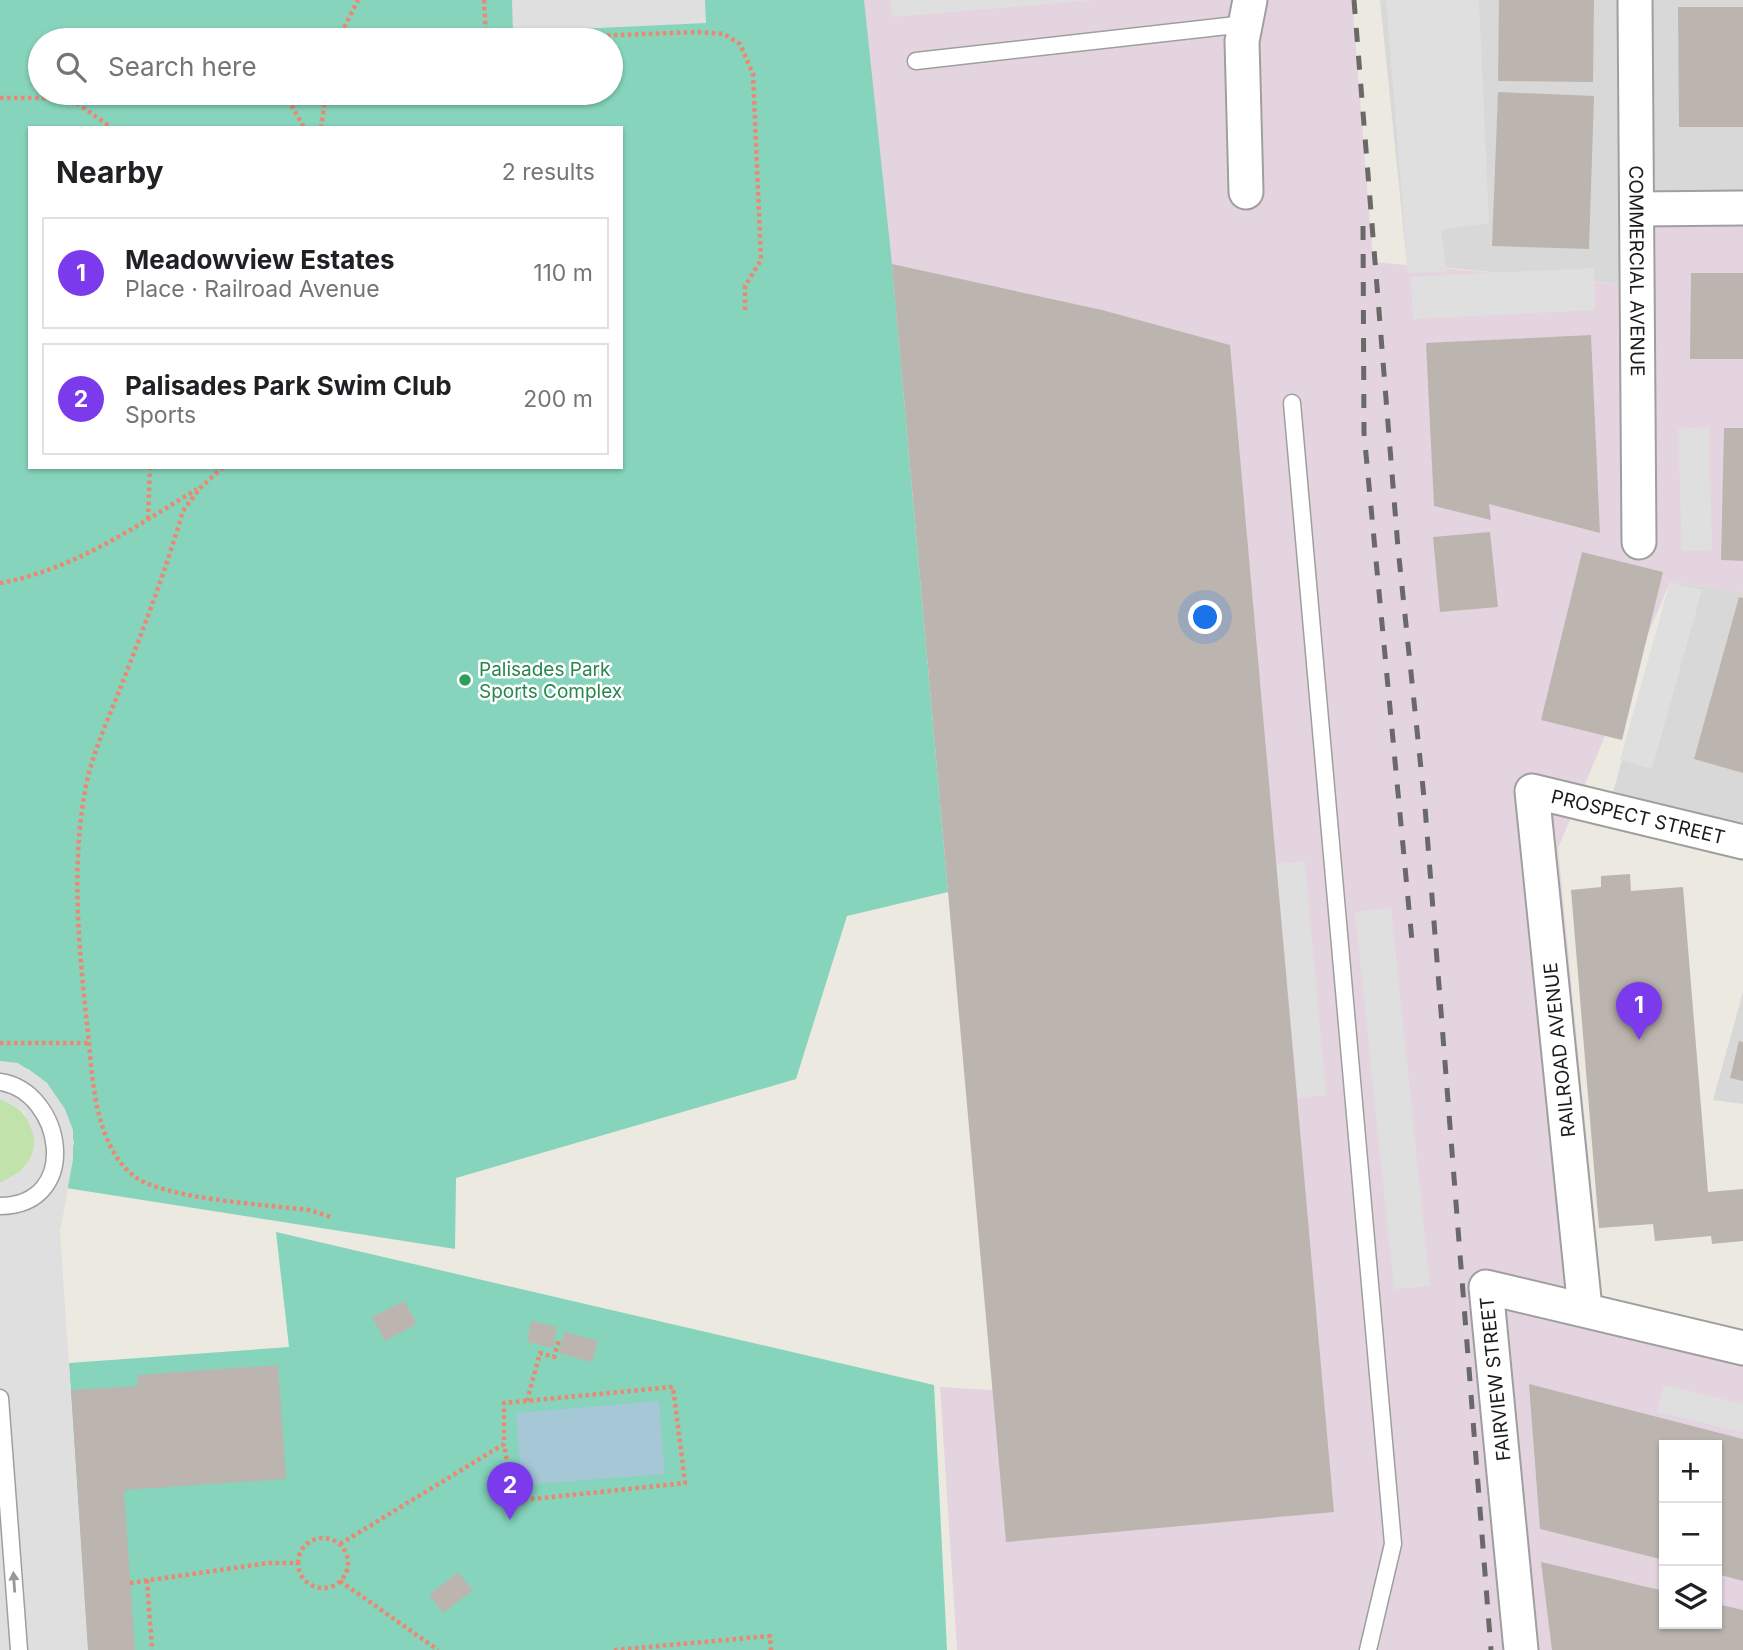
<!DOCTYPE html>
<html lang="en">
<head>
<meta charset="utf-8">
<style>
	body { margin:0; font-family:Inter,sans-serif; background:#f2f2f2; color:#202124 }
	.controls { position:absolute; right:21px; bottom:21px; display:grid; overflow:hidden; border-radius:0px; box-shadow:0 2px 5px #0004 }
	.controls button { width:63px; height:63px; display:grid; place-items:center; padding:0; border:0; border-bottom:2px solid #e0e0e0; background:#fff; color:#202124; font:35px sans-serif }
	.you { position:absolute; left:1206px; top:618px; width:24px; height:24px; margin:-18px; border:5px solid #fff; border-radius:50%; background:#1a73e8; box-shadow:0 0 0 10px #1a73e833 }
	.badge { display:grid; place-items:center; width:46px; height:46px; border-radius:50%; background:#7c3aed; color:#fff; font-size:23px; font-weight:700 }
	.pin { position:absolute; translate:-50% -58px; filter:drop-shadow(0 2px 4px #0008) }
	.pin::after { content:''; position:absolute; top:37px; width:24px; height:21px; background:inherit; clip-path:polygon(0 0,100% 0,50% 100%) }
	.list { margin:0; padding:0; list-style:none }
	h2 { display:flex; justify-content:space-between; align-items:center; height:91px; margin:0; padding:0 28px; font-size:30px }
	h2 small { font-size:23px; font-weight:400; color:#757577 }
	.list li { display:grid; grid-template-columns:46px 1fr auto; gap:21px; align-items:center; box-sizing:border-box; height:112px; margin:0 14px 14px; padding:0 14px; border:2px solid #e0e0e0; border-radius:0px }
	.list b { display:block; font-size:26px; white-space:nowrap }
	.list p { margin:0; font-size:23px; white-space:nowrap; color:#757577 }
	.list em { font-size:23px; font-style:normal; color:#757577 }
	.icon { flex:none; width:38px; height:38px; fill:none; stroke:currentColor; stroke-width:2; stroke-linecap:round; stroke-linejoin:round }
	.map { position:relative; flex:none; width:1743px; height:1650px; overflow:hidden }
	.search { position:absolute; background:#fff; box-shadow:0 2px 5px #0004; left:28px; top:28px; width:595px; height:77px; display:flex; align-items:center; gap:18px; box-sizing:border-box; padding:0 24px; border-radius:38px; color:#757577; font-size:26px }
	.panel { position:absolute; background:#fff; box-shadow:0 2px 5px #0004; left:28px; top:126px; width:595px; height:343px; border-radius:0px }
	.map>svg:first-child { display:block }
	.residential { fill:#d9d8d8 }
	.industrial { fill:#e4d4e0; fill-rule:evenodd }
	.grass { fill:#c2e2ab }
	.pitch { fill:#86d4bb; fill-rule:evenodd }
	.parking { fill:#dfdfdf }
	.water { fill:#a5c7d6 }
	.building { fill:#bcb5af }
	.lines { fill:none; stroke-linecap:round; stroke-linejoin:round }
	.service-casing { stroke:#9f9f9f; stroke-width:19 }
	.minor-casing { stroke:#9f9f9f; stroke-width:37 }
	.path { stroke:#ec8772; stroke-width:4.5; stroke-dasharray:3.5 3.5; stroke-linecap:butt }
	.service { stroke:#fff; stroke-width:16 }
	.minor { stroke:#fff; stroke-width:33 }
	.rail { stroke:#696969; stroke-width:5; stroke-dasharray:14 14; stroke-linecap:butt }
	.oneway { fill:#989898 }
	.leisure-dot { fill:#2e9e5b; stroke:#fff; stroke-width:2.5 }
	.labels { text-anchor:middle; stroke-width:5; stroke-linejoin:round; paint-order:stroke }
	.street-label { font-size:19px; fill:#1b1b1b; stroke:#fff }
	.leisure-label { font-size:19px; fill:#27864d; stroke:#fff; text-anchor:start }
</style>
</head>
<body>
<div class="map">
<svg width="1743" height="1650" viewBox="0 0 1743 1650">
	<rect width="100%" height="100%" fill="#ece9e1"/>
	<path class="residential" d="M1380,0H1743V201L1650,287L1407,264Z
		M1670,582L1743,592V843L1607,815Z
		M1743,992V1104L1713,1100Z"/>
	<path class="industrial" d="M863,0H1352L1373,262L1650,287V202L1743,201V592L1670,582L1558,848L1604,1315L1743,1354V1650H957L940,1387L1006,1391ZM1664,1445H1717V1624H1664Z"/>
	<path class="grass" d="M0,1099C46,1116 46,1166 0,1183Z"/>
	<path class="pitch" d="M0,0H864L892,264L948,892L847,916L796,1079L456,1178L455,1249L66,1188L74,1142L47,1083L28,1069L0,1061ZM40,40H611V93H40ZM30,128H621V467H30Z
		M276,1232L934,1385L947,1650H88L69,1363L289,1347Z"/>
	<path class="parking" d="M512,0H705L706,23L513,32Z
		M891,0H1095L892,17Z
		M1386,0H1479L1489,223L1441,230L1447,272L1408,273Z
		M1594,268L1595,310L1413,319L1411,277Z
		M1709,427L1712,550L1682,551L1678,429Z
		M1670,582L1702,590L1652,769L1620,760Z
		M1305,861L1326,1095L1298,1098L1276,864Z
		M1391,908L1430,1286L1394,1289L1355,912Z
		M0,1061L18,1063L47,1083L65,1109L73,1130V1159L60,1232L88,1650H0V1183L24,1169L32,1155L35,1138L24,1112L0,1099Z
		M1664,1385L1743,1404V1432L1657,1412Z"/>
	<path class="water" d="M659,1401L665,1474L522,1485L516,1413Z"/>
	<path class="building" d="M1499,0H1594L1593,82L1498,81Z
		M1678,7H1743V127H1679Z
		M1498,92L1594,96L1589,249L1492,246Z
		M892,264L1102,310L1230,345L1334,1512L1006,1542Z
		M1691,273H1743V359H1690Z
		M1591,335L1600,533L1489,504L1491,520L1434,506L1426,343Z
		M1724,428H1743V561L1721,560Z
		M1490,532L1498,607L1440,612L1433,537Z
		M1582,552L1663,572L1622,740L1541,720Z
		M1739,597L1743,598V773L1694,759Z
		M1630,874L1631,891L1683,887L1708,1192L1743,1189V1241L1712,1244L1711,1236L1655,1241L1653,1224L1599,1228L1571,890L1601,887V876Z
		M1739,1041L1743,1042V1081L1730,1078Z
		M404,1301L417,1324L385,1341L372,1317Z
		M531,1321L557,1327L553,1348L527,1342Z
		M564,1332L598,1341L592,1362L559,1353Z
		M278,1365L286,1479L124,1490L135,1650H88L71,1390L138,1386L137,1375Z
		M1529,1384L1743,1439V1581L1717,1574V1445H1664V1560L1540,1529Z
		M1541,1562L1664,1591V1624H1717V1604L1743,1610V1650H1552Z
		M458,1572L473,1590L443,1613L429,1595Z"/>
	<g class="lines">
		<g class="service-casing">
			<path id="service" d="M916,61L1245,24
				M1292,403L1393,1544L1368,1650
				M0,1082C63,1091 83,1205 0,1206
				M0,1398L19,1650"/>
		</g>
		<g class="minor-casing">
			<g id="minor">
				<path id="s1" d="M1635,0L1639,542"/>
				<path d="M1246,192L1242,41L1250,0"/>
				<path d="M1637,209L1743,208"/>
				<path id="s2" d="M1585,1309L1532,791L1743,842"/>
				<path d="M1521,1650L1486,1287L1743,1348"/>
			</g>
		</g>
		<path class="path" d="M484,0L486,40L698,32L724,34L740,44L753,74L761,260L745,286V312
			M338,40L358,0
			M285,93L304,128
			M0,98H70L93,93
			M71,99L112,128
			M321,128L326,93
			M223,467L200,488L183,511C166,569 145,625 123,681C111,713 95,746 87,781C69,867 80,957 89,1044C93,1087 97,1147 134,1176C162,1199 270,1205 309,1210L331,1217
			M148,519L150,467
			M0,583C73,570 135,527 197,489
			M0,1043H89
			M527,1401L540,1353L554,1357L559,1340
			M298 1563a25 25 0 1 1 50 0a25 25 0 1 1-50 0Z
			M340,1544L504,1444V1403L673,1387L685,1483L514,1501L504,1444
			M147,1580L152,1650
			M340,1581L438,1650
			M130,1583L269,1563H298
			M614,1650L770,1636L771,1650"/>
		<use href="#service" class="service"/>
		<use href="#minor" class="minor"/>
		<path class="rail" d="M1354,0L1398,548L1425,807L1491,1650
			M1363,226L1364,433L1412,941"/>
	</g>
	<defs><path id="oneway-solid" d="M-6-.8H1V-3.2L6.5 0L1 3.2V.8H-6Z" transform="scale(1.75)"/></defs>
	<use class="oneway" href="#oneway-solid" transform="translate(14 1582) rotate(-94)"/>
	<circle class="leisure-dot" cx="465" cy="680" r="7"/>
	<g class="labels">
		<g class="street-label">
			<text dy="7" stroke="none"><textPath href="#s1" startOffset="271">COMMERCIAL AVENUE</textPath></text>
			<text dy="7" stroke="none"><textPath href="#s2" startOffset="630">PROSPECT STREET</textPath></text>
			<text transform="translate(1559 1050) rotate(-96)" y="7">RAILROAD AVENUE</text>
			<text transform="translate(1495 1379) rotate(-96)" y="7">FAIRVIEW STREET</text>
		</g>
		<g class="leisure-label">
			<text x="479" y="676">Palisades Park<tspan x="479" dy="22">Sports Complex</tspan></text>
		</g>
	</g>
</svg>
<div class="controls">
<button>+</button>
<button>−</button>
<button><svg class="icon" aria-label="layers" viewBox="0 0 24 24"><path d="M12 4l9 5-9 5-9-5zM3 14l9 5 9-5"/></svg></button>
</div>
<div class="you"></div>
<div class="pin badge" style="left:1639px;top:1040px">1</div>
<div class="pin badge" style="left:510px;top:1520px">2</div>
<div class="search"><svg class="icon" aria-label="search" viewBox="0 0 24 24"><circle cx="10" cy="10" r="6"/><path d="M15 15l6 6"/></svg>Search here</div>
<section class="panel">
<h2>Nearby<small>2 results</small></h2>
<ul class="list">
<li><span class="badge">1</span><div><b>Meadowview Estates</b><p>Place · Railroad Avenue</p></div><em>110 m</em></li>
<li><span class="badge">2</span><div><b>Palisades Park Swim Club</b><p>Sports</p></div><em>200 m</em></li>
</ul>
</section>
</div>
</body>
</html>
